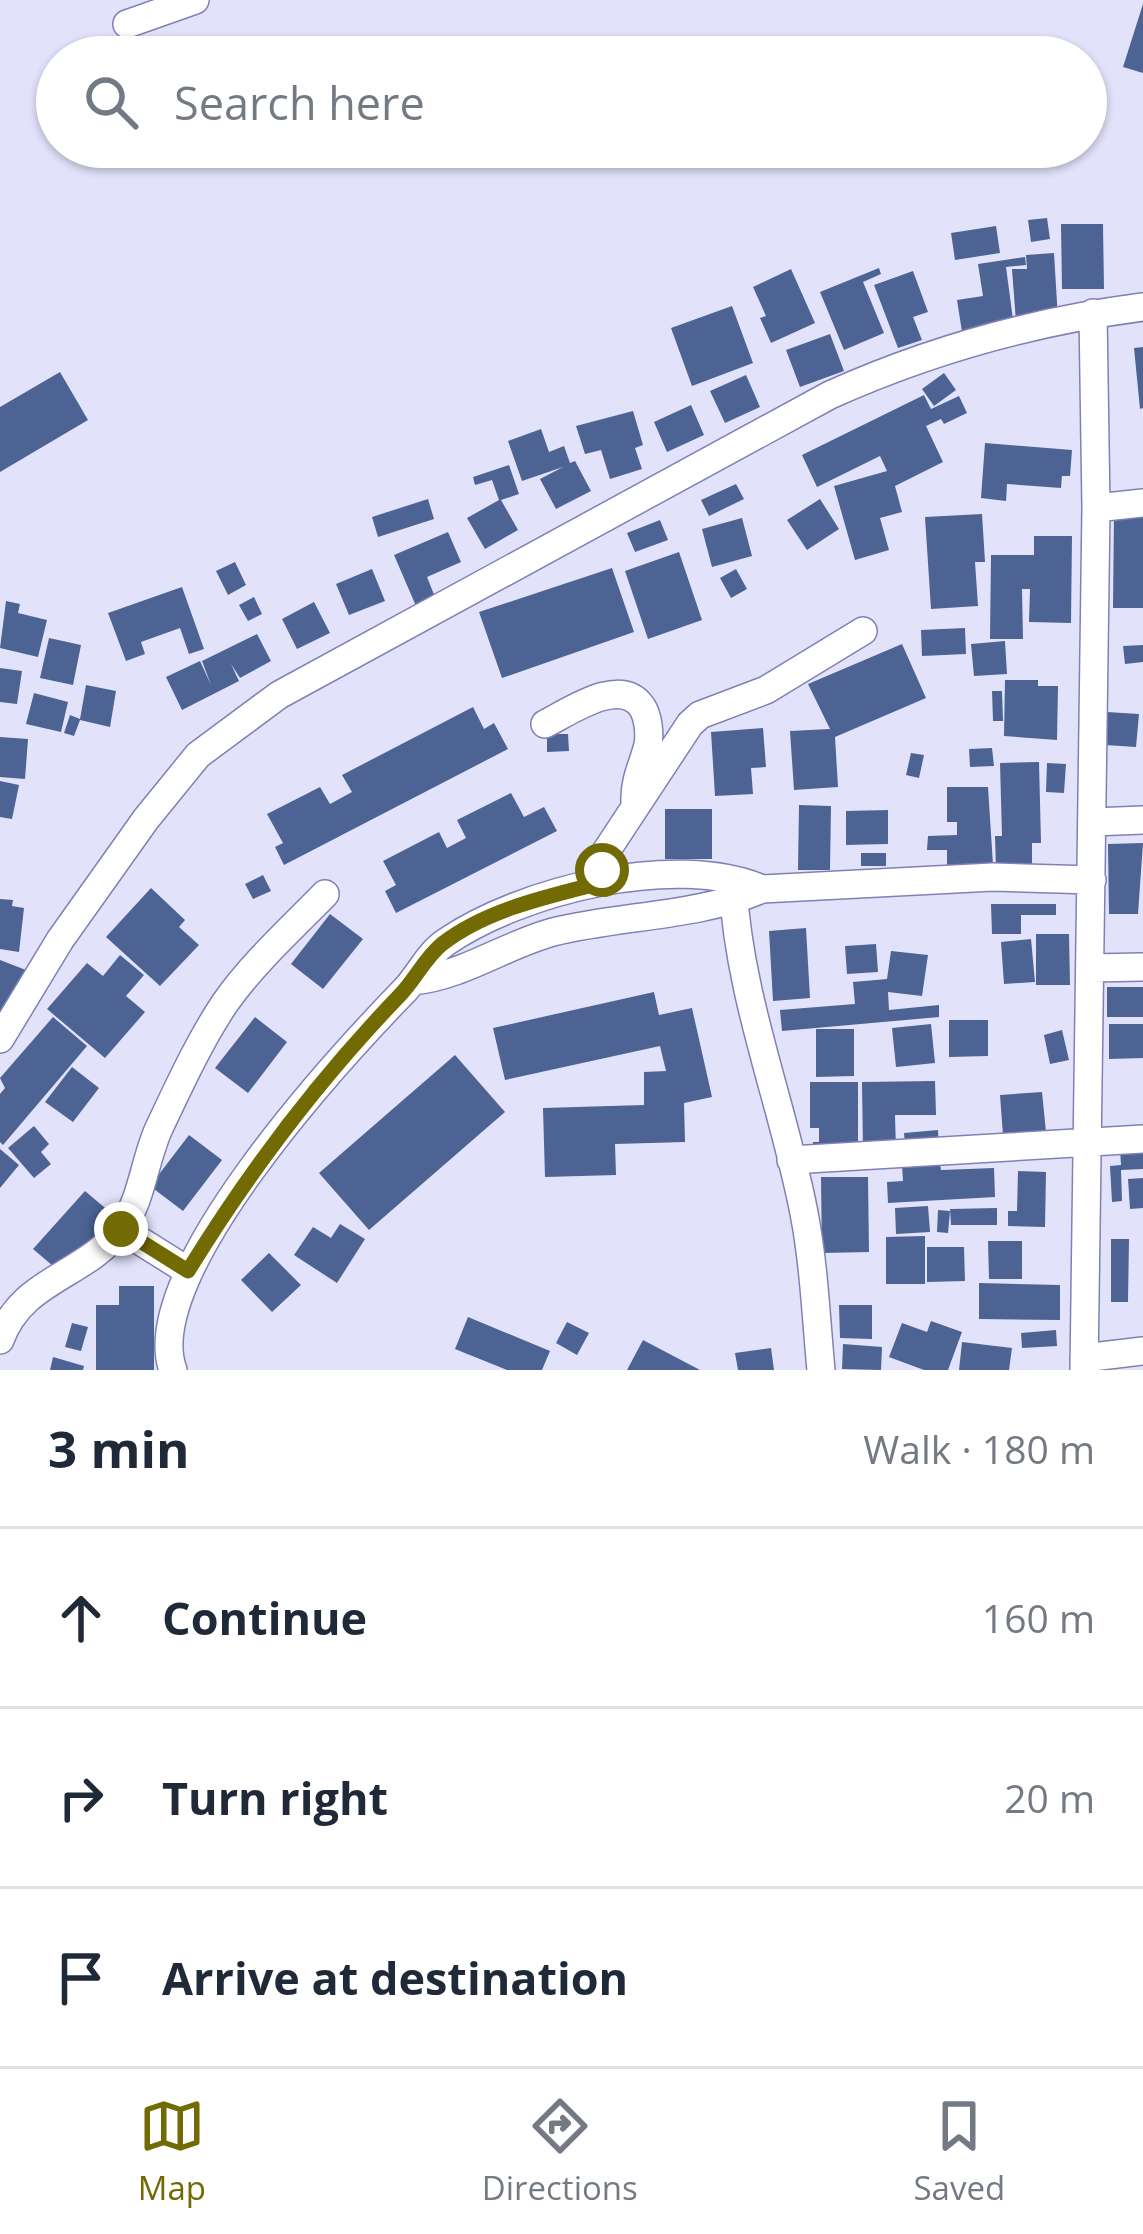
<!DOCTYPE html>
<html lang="en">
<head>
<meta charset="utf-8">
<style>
	body { margin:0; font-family:"Open Sans",sans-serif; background:#f2f2f3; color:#1f2937 }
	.stop { position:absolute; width:36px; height:36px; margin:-27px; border:9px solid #726a02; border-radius:50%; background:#fff }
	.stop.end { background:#726a02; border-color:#fff; box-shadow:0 3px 12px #0008 }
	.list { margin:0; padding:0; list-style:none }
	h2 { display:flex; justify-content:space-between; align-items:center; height:156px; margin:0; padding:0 48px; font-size:51px }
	h2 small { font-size:39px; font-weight:400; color:#747a83 }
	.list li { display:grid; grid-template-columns:78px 1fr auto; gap:36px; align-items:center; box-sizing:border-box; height:180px; padding:0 48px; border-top:3px solid #e0e1e3 }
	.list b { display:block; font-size:45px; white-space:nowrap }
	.list em { font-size:39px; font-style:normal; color:#747a83 }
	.icon { flex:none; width:66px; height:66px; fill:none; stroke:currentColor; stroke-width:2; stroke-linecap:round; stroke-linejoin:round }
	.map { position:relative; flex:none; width:1143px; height:1370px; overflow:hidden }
	.search { position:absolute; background:#fff; box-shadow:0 3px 9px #0004; left:36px; right:36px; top:36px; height:132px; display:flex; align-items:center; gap:30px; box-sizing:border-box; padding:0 42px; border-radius:66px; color:#747a83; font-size:45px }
	.sheet { height:696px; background:#fff }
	nav { display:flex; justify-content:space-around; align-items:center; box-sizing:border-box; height:168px; border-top:3px solid #e0e1e3; background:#fff; font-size:33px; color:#747a83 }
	nav a { display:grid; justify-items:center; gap:6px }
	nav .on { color:#726a02 }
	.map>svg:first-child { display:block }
	.building { fill:#4c6393 }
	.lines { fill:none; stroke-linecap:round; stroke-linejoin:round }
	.minor-casing { stroke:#8080b6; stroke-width:30 }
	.minor { stroke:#fff; stroke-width:27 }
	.route { stroke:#726a02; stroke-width:15 }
</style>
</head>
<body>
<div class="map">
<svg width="1143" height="1370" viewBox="0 0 1143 1370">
	<rect width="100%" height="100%" fill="#e2e3fb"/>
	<path class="building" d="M1143,4V73L1123,67Z
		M1047,218L1050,239L1031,242L1028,220Z
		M1061,224H1103L1104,289H1062Z
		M996,226L1000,253L955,260L951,233Z
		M1054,253L1058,319L1016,322L1012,269H1027L1026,255Z
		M1025,257L1026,265L1006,267L1014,327L965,351L957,300L983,296L978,264Z
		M879,268L881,274L863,282L884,333L844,350L820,292Z
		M791,269L815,323L771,343L760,318L766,316L753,287Z
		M913,271L928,312L913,317L922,340L898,348L874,285Z
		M732,306L753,363L692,386L671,328Z
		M830,334L844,371L800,387L786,350Z
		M1143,347V408L1140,409L1134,348Z
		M60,372L88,420L0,472V407Z
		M944,373L956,390L934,406L922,389Z
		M746,375L760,407L725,423L710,391Z
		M924,395L931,409L959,396L967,413L944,424L941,419L926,426L943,462L895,486L902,512L880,518L889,550L855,560L834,486L887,471L880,456L817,487L802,455Z
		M691,405L704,435L667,452L654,422Z
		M633,411L643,445L635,448L642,469L610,479L601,450L585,454L576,426Z
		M541,429L549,452L564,446L570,463L575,461L591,491L556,509L540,479L563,467L522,481L508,441Z
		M985,443L1072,450L1070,476H1062L1061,488L1007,484L1006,501L981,498Z
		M509,465L519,494L501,500L518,530L485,549L467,518L499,500L492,480L475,485L473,477Z
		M736,484L744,499L709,516L701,500Z
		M428,499L434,519L378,537L372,517Z
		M820,499L839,529L807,550L787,520Z
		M1114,513H1143V608H1113Z
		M982,514L985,562H975L978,606L931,609L925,517Z
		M742,518L752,556L712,567L702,529Z
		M660,520L668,540L635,552L627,533Z
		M448,532L461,562L427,577L435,597L416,606L394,555Z
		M1034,536H1072L1071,623L1029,622L1030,589H1022L1023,639H990L991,555H1034Z
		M679,552L702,620L648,639L625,571Z
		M235,562L246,585L228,595L216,571Z
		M612,568L634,632L502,678L479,612Z
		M372,569L385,601L349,615L336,584Z
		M736,569L747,589L731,598L720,578Z
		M182,587L204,649L189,654L180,628L141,642L145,654L126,661L108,613Z
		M254,597L262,614L248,621L239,605Z
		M6,601L20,604L18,613L47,620L38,657L0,648Z
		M314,602L330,633L297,649L282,619Z
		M965,628L966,654L922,656L921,630Z
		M257,634L271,661L240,678L231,664L239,681L182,710L166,677L200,661L211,685L202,661Z
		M49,638L81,645L73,685L40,678Z
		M1005,641L1007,674L974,676L971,644Z
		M902,644L926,698L835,737L838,787L794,790L790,731L830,729L808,684Z
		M1143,645V662L1125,664L1123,646Z
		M0,668L22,671L17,704L0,702Z
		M1005,680H1038V686H1058L1057,740L1004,736Z
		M86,685L116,691L110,727L80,720L74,736L64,733L70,715L80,719Z
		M992,691H1002L1003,721H993Z
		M34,693L68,702L61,732L26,724Z
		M473,707L484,729L494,723L508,749L284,865L275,847L283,843L267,814L320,787L330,804L352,792L342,775Z
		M1107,712L1139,714L1136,747L1105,745Z
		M763,728L766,767L751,768L753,794L715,796L711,732Z
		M547,734H568L569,751L547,752Z
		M0,737L28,739L25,779L0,777Z
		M992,748L994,766L970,767L969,749Z
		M911,753L924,755L919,778L906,775Z
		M1039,762L1041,843H1032V882L996,869L995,836H1002L1000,763Z
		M1047,763L1066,764L1064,793L1046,792Z
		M0,781L19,785L12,819L0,817Z
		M947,787H988L993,865H947V850H927L928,836L957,835V822H947Z
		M511,793L524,817L544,807L557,831L396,913L385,891L396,885L383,861L439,832L447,848L466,838L457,820Z
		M799,805L831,806L830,870H798Z
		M665,809H712V859H665Z
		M888,810V844L846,845V811Z
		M1143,843L1138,914H1109L1108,844Z
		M861,853H886V866H861Z
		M263,875L271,891L253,899L245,884Z
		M151,888L185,920L179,927L199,945L160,986L106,937Z
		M0,899L13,900L12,906L24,908L19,952L0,949Z
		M991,904H1056V915H1021V934H992Z
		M330,914L363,939L323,989L291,964Z
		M806,928L810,998L773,1001L769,931Z
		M1036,934H1069L1070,985H1036Z
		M1031,939L1035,982L1004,984L1001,942Z
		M876,944L878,972L847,974L845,946Z
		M891,951L928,955L922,996L888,992L889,1010L939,1005V1017L782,1031L780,1010L855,1004L853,982L887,979Z
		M120,955L144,975L126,996L145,1012L105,1058L47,1009L87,963L103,976Z
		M0,960L26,970L0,1019Z
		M1107,987H1143V1017H1107Z
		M654,992L659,1015L692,1008L712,1097L684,1103L685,1142L615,1144L616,1175L545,1177L543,1108L644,1105V1072L666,1071L660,1046L505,1080L493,1028Z
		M53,1017L87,1046L3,1145L0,1142V1094L5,1088L0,1078Z
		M255,1017L287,1042L248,1093L215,1068Z
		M949,1020H988V1056L949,1057Z
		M931,1024L935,1063L896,1067L892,1028Z
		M1109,1024H1143V1058L1109,1059Z
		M816,1029H854V1076L816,1077Z
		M1062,1030L1069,1060L1050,1064L1044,1035Z
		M455,1055L505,1112L369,1230L319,1173Z
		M72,1067L99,1088L73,1122L45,1102Z
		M935,1081L936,1115H895L896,1150H863L862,1082Z
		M810,1082H858V1164H813V1142H819V1128H810Z
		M1042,1092L1046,1132L1003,1135L1000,1095Z
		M34,1126L49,1144L41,1152L51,1164L34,1178L8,1148Z
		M938,1130L939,1154L906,1156L904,1133Z
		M189,1135L222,1160L183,1211L150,1186Z
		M1143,1148V1169L1121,1170L1122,1201L1112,1202L1110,1166L1121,1165L1120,1149Z
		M0,1149L19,1165L0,1188Z
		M940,1163L941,1170L994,1168L995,1197L888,1203L887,1182L903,1181L902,1165Z
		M1018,1171L1046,1172L1045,1227L1008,1226V1211H1017Z
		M821,1177H868L869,1252L822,1253Z
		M1143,1178V1208L1130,1209L1128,1179Z
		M85,1191L117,1218L66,1277L33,1249Z
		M928,1206L930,1232L896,1234L895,1208Z
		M997,1208V1225H951L950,1209Z
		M938,1210L950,1211L948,1233L937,1232Z
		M340,1224L365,1239L337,1283L294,1255L313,1227L331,1238Z
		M925,1236V1284H886V1237Z
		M1111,1239H1129L1128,1302H1111Z
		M988,1241H1022V1279H989Z
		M927,1247H964L965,1281L927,1282Z
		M269,1253L301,1285L272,1312L241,1280Z
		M979,1283L1060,1285V1320L979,1319Z
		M119,1286H154V1370H96V1305H119Z
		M839,1305H872V1339L840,1338Z
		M468,1317L550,1351L542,1370H507L455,1349Z
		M931,1321L962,1332L948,1370H924L889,1357L902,1323L927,1332Z
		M567,1322L589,1333L577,1355L556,1343Z
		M72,1323L88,1327L81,1351L65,1347Z
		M1056,1330L1057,1346L1022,1348L1021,1333Z
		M643,1340L700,1370H627Z
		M962,1342L1012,1348L1009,1370H959Z
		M843,1344L882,1347L881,1370L842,1369Z
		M771,1348L774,1370H738L735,1353Z
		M53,1357L84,1366L83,1370H50Z"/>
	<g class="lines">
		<g class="minor-casing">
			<path id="minor" d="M127,24L195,0
				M1096,508L1143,503
				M545,724C569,712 621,675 642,707C648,716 650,733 648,745C643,765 634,780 635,802
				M1093,822L1143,820
				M604,882L601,864L605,853L690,724L700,715L766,690L863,631
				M733,886C739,998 783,1104 804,1213C814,1264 816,1318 821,1370
				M1091,968L1143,967
				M413,981C463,976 505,945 553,932C621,915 698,917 762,889L993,877L1092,880
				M0,1039L60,940L146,819L198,755L279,695L830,395C930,350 1035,321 1143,307
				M791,1160L1143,1139
				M121,1229L188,1271
				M0,1340C22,1279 83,1277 120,1230C143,1200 144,1159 160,1126C179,1086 200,1040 225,1003C253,963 291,929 325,894
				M1084,1358L1143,1351
				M173,1370C138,1275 340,1057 405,990C420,974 428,954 446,942C522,890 676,852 762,889
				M1084,1370L1096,508L1093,313"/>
		</g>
		<use href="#minor" class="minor"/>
	</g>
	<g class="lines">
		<path class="route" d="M121,1229L188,1271C250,1170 319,1079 401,994C416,978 425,958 442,944C487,909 550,896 604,882L602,870"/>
	</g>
</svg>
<div class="stop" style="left:602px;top:870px"></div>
<div class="stop end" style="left:121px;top:1229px"></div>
<div class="search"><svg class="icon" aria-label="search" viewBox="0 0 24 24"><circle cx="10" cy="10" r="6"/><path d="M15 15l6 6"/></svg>Search here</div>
</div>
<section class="sheet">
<h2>3 min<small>Walk · 180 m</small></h2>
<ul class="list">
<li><svg class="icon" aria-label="ahead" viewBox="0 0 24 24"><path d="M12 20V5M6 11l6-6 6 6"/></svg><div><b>Continue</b></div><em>160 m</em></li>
<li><svg class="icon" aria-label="right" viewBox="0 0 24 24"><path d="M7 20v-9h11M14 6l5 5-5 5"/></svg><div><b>Turn right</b></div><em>20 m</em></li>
<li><svg class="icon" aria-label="arrive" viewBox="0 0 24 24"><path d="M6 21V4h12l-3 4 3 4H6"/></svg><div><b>Arrive at destination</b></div></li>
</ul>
</section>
<nav>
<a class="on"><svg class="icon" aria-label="map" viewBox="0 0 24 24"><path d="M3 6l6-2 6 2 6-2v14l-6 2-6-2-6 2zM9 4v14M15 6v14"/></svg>Map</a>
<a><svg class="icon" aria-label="directions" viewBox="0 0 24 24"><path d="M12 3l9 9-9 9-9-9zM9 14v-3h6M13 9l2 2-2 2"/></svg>Directions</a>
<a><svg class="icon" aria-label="saved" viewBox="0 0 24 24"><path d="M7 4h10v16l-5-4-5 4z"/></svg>Saved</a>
</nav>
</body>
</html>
